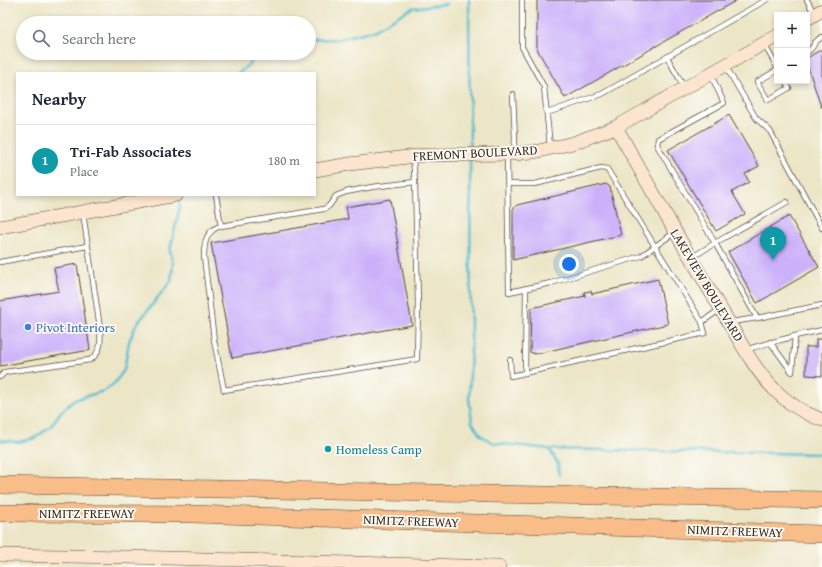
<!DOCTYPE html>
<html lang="en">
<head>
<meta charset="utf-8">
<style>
  body { margin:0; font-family:"Gentium Book Plus",serif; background:#f6f6f7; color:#1f2937 }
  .controls { position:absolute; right:12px; top:12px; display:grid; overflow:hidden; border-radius:0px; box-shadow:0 2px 6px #0003 }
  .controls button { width:36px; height:36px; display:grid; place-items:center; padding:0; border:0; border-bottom:1px solid #e0e1e3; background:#fff; color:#1f2937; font:20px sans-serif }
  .you { position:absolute; left:569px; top:264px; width:14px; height:14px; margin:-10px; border:3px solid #fff; border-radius:50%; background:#1a73e8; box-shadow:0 0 0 6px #1a73e833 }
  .badge { display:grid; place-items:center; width:26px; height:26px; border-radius:50%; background:#c8321e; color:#fff; font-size:13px; font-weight:700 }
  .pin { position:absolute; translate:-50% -33px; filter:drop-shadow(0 1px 2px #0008) }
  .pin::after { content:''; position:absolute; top:21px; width:14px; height:12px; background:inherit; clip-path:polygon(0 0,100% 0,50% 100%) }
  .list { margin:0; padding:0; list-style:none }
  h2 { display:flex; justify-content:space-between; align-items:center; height:52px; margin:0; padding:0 16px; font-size:17px }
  h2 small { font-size:13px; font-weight:400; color:#747a83 }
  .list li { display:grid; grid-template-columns:26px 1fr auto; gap:12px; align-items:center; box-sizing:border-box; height:72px; padding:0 16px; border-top:1px solid #e0e1e3 }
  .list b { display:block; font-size:15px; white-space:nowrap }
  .list p { margin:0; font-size:13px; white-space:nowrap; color:#747a83 }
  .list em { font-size:13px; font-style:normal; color:#747a83 }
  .icon { flex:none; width:22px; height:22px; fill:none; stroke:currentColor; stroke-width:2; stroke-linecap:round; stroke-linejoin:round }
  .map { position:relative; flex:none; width:822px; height:567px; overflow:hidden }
  .search { position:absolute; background:#fff; box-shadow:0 2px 6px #0003; left:16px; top:16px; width:300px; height:44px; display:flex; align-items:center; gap:10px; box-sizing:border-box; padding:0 14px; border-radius:22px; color:#747a83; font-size:15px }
  .panel { position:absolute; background:#fff; box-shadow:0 2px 6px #0003; left:16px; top:72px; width:300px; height:124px; border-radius:0px }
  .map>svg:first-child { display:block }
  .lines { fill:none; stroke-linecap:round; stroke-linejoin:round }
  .stream { stroke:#51bacf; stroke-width:2.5 }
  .building { fill:#cbb0fa }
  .lane-casing { stroke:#564637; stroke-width:6 }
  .secondary-casing { stroke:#564637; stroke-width:14 }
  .highway-casing { stroke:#564637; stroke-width:18 }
  .lane { stroke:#fff; stroke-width:4.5 }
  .secondary { stroke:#fce5cf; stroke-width:13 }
  .highway { stroke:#f8bd88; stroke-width:17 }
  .shop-dot { fill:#3f7fe0; stroke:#fdfcf7; stroke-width:1.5 }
  .culture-dot { fill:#0f9aa8; stroke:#fdfcf7; stroke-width:1.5 }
  .labels { text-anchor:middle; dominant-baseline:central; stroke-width:3.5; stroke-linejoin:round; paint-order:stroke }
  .street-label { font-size:13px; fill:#3b2a1e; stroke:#fdfcf7 }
  .shop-label { font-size:13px; fill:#366cbe; stroke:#fdfcf7; text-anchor:start }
  .culture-label { font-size:13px; fill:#0d838f; stroke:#fdfcf7; text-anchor:start }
</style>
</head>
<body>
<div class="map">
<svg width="822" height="567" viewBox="0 0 822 567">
  <rect width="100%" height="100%" fill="#fdfcf7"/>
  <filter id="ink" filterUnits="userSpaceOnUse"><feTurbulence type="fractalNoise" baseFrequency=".025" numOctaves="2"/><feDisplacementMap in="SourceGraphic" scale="8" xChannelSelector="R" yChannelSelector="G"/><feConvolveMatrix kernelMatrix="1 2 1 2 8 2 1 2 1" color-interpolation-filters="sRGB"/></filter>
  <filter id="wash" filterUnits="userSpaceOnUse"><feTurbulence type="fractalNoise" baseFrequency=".012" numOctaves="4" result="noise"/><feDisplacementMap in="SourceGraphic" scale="16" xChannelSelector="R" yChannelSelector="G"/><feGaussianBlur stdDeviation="0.9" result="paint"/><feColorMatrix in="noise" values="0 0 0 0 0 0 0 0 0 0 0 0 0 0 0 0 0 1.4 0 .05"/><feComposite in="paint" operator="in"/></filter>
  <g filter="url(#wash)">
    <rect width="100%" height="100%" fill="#ece6c7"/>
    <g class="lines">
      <g class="stream">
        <polyline points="469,0 470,151"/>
        <polyline points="309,40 339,39 374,30 412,8 446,4"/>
        <path d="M238,73C247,68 252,59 260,53"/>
        <polyline points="470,158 471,347 469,399 472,422 480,435 494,443 549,449 822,454"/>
        <polyline points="0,440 19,442 35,438 51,426 60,413 74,400 104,391 114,384 124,370 129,342 136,325 171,281 173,265 170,250 180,206 178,197"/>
        <polyline points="549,449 558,464 559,475"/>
      </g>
    </g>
    <g id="blocks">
      <g class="building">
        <polygon points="537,0 737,0 565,98 537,49"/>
        <polygon points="822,49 822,107 821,107 807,64 807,58"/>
        <polygon points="729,115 759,166 745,174 749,182 732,192 745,214 716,231 668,150"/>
        <polygon points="606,184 610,187 621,235 513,260 513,209 517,205"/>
        <polygon points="390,199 412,325 232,358 211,243 348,219 346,207"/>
        <polygon points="789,216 819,267 757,303 728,252"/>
        <polygon points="77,264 90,350 0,366 0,301 59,291 54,268"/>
        <polygon points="658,279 668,324 535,354 530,352 531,308 585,296 584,292 591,291 592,294"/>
        <polygon points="816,339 822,339 822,376 806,375 806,347 816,347"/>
      </g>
    </g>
  </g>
  <g filter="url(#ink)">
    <use href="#blocks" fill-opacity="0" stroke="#564637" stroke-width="1"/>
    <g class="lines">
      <g class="lane-casing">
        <g id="lane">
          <polyline points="522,0 522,47 544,87 550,146"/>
          <polyline points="807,0 814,13"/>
          <polyline points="764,44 777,67"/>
          <path d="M807,52C815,48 812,42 822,37"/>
          <polyline points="667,57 684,87"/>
          <polyline points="726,67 756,118 770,131 822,228"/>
          <polyline points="777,70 757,82 768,100 789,88 785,81"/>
          <polyline points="711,75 724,103 658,139 657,145 715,243 787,202"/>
          <polyline points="513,94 515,139 514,152"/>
          <polyline points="547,113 602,94 766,0"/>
          <polyline points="507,156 509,292 551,283 641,256 674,233"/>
          <polyline points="508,184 535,184 601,168 607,169 702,322 719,310"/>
          <polyline points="216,195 221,226 324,209 329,206 336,196 346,192 372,187 415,182 413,158"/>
          <path d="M221,226C206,230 204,243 204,257L214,340L224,390L417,359L418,303L415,182"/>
          <polyline points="691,258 715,243 757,318 822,305"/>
          <polyline points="0,262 87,246"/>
          <polyline points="732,322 757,318"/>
          <polyline points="795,336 822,330"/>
          <path d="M746,350C762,344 778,341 795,336L792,372L770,342"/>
          <polyline points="510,360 511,376 705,333 702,322"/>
          <polyline points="525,373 526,288"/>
          <path d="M0,377L5,372L90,360C102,352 101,341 100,328L83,213"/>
        </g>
      </g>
      <g class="secondary-casing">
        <g id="secondary">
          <polyline points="807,19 822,10"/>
          <path d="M616,127C651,189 686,252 724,314C739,339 753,368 774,389C787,403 804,413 822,420"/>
          <polyline points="315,170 350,164 424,155 514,154 539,151 573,143 616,127 777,36"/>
          <polyline points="0,227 176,195"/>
          <polyline points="0,555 127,557 499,567"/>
        </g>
      </g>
      <g class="highway-casing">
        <g id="highway">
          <polyline points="0,485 822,500"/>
          <polyline points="0,513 193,514 822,534"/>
        </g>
      </g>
      <use href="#lane" class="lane"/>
      <use href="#secondary" class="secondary"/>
      <use href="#highway" class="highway"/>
    </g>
  </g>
  <circle class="shop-dot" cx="28" cy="327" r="4"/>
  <circle class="culture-dot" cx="328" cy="449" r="4"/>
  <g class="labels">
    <g class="street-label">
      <text transform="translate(475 153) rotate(-3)">FREMONT BOULEVARD</text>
      <text transform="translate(707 285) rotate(59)">LAKEVIEW BOULEVARD</text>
      <text x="87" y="513">NIMITZ FREEWAY</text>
      <text transform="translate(411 521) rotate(2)">NIMITZ FREEWAY</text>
      <text transform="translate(735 531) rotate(2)">NIMITZ FREEWAY</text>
    </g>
    <g class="shop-label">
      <text x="36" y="327">Pivot Interiors</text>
    </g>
    <g class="culture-label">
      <text x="336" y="449">Homeless Camp</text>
    </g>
  </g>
</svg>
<div class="controls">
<button>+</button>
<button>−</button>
</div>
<div class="you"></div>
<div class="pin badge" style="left:773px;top:260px;background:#0f9aa8">1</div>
<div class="search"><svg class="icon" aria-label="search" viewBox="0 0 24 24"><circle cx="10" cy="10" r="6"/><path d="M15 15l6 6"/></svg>Search here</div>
<section class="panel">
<h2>Nearby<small></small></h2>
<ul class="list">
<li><span class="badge" style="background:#0f9aa8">1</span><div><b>Tri-Fab Associates</b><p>Place</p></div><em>180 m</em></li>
</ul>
</section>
</div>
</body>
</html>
